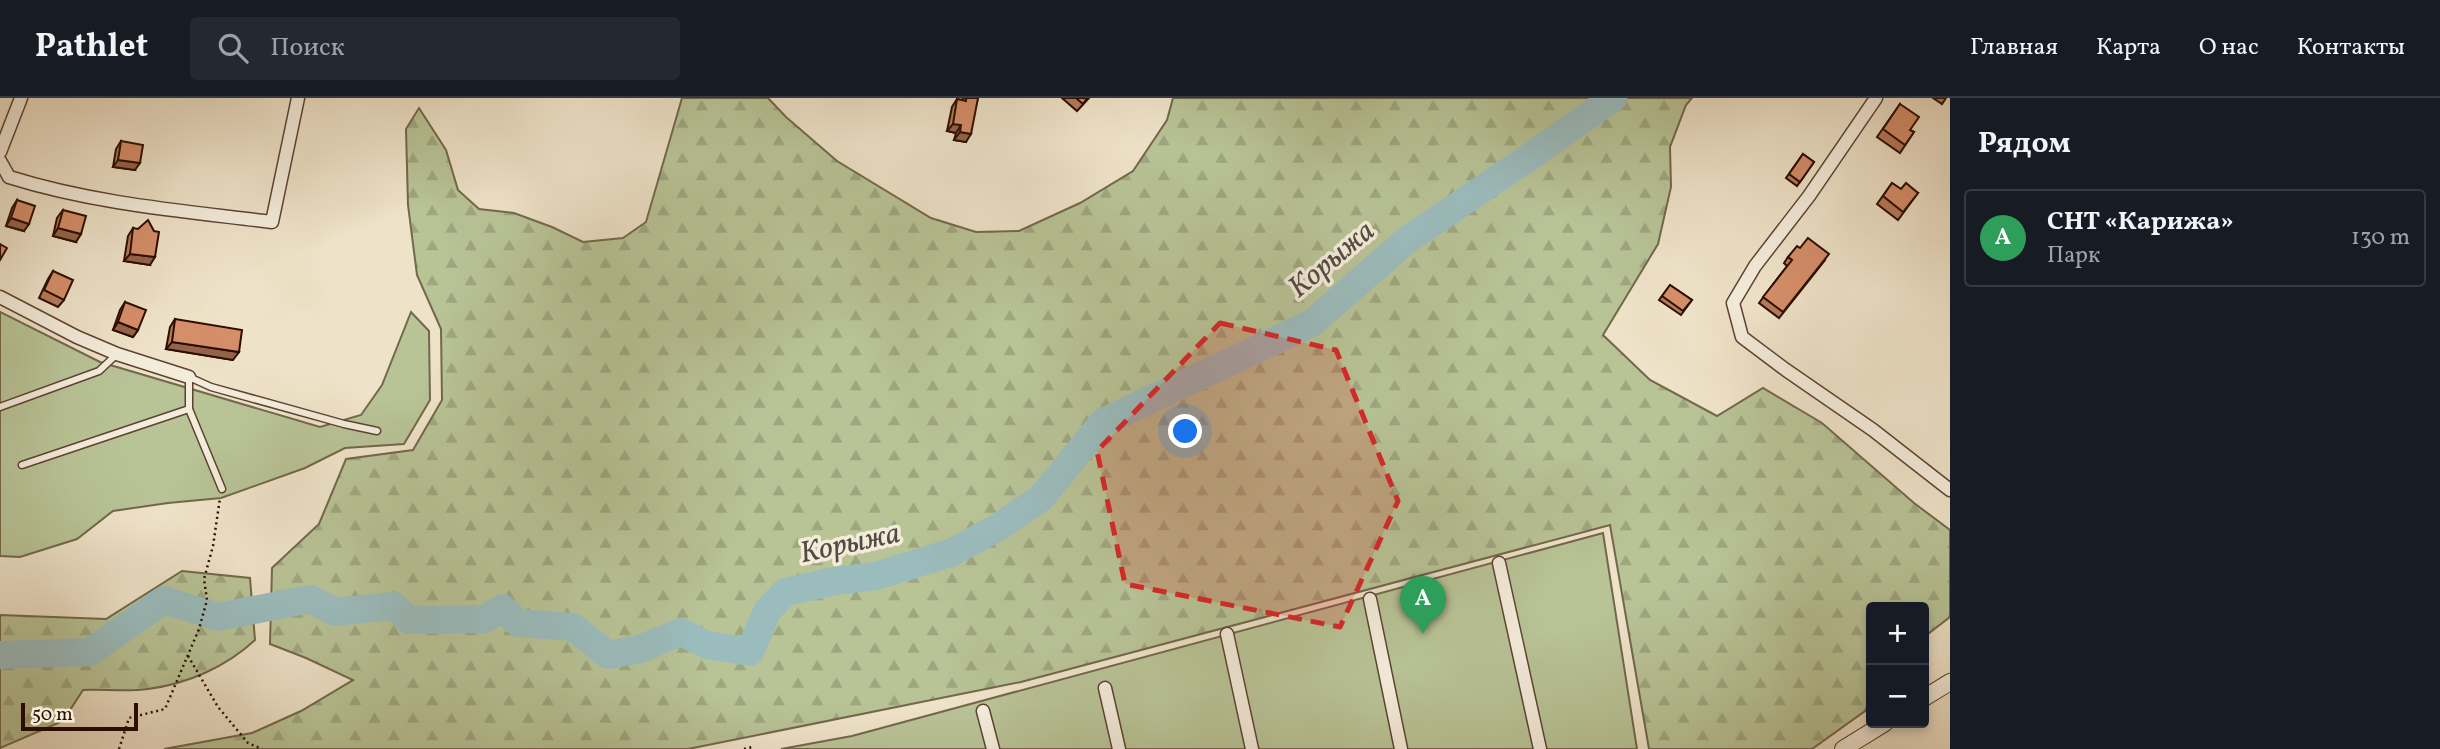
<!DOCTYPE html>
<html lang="ru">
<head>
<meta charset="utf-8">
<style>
  body { margin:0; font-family:Vollkorn,serif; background:#242831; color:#f1f3f6 }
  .controls { position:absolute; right:21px; bottom:21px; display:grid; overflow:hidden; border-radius:7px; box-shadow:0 4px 10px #0003 }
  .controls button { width:63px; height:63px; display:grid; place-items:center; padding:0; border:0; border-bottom:2px solid #363941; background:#171b24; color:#f1f3f6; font:35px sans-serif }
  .scale { position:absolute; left:21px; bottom:18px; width:117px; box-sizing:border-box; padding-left:7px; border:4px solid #2b0e00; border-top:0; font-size:19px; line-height:24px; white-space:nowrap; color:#2b0e00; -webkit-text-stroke:5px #f4ecdb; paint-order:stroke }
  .you { position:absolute; left:1186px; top:334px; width:24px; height:24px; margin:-18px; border:5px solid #fff; border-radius:50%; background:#1a73e8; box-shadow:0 0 0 10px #1a73e833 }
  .badge { display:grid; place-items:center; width:46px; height:46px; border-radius:50%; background:#c59692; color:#fff; font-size:23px; font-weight:700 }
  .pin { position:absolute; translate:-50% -58px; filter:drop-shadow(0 2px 4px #0008) }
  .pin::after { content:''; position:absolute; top:37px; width:24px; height:21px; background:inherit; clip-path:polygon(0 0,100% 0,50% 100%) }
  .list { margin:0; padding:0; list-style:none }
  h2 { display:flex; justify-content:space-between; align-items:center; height:91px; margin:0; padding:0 28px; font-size:30px }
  h2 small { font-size:23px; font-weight:400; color:#9ea1a6 }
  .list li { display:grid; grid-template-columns:46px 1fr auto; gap:21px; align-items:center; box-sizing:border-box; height:98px; margin:0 14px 14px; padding:0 14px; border:2px solid #363941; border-radius:7px }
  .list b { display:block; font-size:26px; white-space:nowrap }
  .list p { margin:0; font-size:23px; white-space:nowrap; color:#9ea1a6 }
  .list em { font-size:23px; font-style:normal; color:#9ea1a6 }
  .icon { flex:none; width:38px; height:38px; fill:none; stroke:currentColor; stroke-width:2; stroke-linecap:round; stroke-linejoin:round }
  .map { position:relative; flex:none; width:1950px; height:651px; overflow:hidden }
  header { display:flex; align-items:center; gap:42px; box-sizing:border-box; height:98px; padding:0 35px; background:#171b24; border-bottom:2px solid #363941 }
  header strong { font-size:33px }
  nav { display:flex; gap:38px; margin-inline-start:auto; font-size:24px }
  .search { width:490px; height:63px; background:#242831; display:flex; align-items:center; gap:18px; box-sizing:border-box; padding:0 24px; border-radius:7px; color:#9ea1a6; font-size:26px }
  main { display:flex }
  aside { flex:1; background:#171b24 }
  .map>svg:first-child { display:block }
  .forest { fill:url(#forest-firs); stroke:#72684b; stroke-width:2 }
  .garden { fill:#b8c396; stroke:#72684b; stroke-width:2 }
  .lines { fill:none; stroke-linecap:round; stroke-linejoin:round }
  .river { stroke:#9bbcbd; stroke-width:28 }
  .service-casing { stroke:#5c4332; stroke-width:9 }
  .minor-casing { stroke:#5c4332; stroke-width:15 }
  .tertiary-casing { stroke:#5c4332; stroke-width:18 }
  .path { stroke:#2b0e00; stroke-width:2.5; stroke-dasharray:2 3.5; stroke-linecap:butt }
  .service { stroke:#f4ecdb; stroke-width:6 }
  .minor { stroke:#f4ecdb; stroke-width:12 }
  .tertiary { stroke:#f4ecdb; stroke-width:16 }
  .wall { fill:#b77a5b; stroke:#2b0e00; stroke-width:2 }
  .shaded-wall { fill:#95634a; stroke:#2b0e00; stroke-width:2 }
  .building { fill:#d58e6a; stroke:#2b0e00; stroke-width:2 }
  .marked { fill:#d62828; fill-opacity:0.2; stroke:#d62828; stroke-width:5; stroke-dasharray:14 9; stroke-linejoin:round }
  .labels { text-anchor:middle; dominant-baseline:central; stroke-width:7; stroke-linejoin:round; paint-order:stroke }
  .water-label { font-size:30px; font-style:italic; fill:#524b42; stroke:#f4ecdb }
</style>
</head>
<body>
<header>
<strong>Pathlet</strong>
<div class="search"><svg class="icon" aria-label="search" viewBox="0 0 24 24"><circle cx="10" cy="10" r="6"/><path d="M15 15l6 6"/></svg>Поиск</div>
<nav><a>Главная</a><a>Карта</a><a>О нас</a><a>Контакты</a></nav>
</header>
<main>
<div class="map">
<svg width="1950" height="651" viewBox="0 0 1950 651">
  <defs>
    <pattern id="forest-firs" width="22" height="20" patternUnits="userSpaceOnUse" patternTransform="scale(1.75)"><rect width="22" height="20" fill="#b8c396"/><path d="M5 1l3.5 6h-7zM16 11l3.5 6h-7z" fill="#9ea680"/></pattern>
  </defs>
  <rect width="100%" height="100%" fill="#eee2c8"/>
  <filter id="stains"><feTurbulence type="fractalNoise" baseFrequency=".00286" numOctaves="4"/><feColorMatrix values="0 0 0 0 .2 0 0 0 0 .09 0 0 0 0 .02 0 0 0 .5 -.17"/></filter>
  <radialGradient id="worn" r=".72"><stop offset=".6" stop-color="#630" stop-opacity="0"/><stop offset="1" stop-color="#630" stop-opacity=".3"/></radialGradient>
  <g class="forest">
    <polygon points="682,0 768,0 786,19 837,63 931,120 976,134 1019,133 1080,105 1133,73 1167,22 1173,0 1692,0 1686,7 1670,49 1671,89 1658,146 1603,237 1650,282 1717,318 1763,290 1822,325 1914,405 1950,432 1950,519 1924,539 1924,509 1871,509 1871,601 1865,613 1812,651 1649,651 1610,427 1021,584 688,651 164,651 252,635 301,613 353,582 306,560 270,546 272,470 319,426 346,361 413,352 442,302 441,231 417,177 408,107 406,31 419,10 446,52 458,92 479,111 514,115 552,129 583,144 623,140 646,124"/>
    <path d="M182,473L250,480L255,542C226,569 187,586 148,591C127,594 104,591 83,592L63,623L0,650V517L106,521Z"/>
  </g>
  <g class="garden">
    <polygon points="0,214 100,264 320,329 361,317 382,287 411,214 429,233 430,302 404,346 345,350 305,370 221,400 168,405 113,413 77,441 20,459 0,458"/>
    <polygon points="1603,435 1637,651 781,651 852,638"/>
  </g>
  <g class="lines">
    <polyline class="river" points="0,557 90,554 164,502 218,519 310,501 335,514 394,508 409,522 485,521 502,510 518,525 573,529 608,557 640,551 681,534 707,547 750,554 767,513 785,494 835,483 876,478 951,455 1000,428 1041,400 1103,324 1312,225 1407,142 1531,58 1613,0"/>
    <g class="service-casing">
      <g id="service">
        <polyline points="0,309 99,273 116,257"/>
        <polyline points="189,311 222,391"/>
        <polyline points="22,367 189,311 189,279 211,289 344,326 377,333"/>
      </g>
    </g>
    <g class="minor-casing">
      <g id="minor">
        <polyline points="1876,0 1809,98 1755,168 1733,205 1742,239 1786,272 1873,332 1950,392"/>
        <polyline points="0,54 21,0"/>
        <path d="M0,63L9,79C95,106 184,113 272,124L298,0"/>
        <polyline points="0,199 77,239 117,256 189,279"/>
        <polyline points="1499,465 1540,651"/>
        <polyline points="1370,501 1401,651"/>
        <polyline points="1227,536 1252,651"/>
        <polyline points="1105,590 1119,651"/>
        <polyline points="983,613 993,651"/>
      </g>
    </g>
    <g class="tertiary-casing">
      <g id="tertiary">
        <polyline points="1924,600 1950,584"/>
        <polyline points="1843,651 1885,625"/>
      </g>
    </g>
    <g class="path">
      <polyline points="188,558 218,609 248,645 262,651"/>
      <polyline points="119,651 129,620 165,611 199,531 207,502 204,481 213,448 220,400"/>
      <polyline points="744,651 752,649 752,651"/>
    </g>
    <use href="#service" class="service"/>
    <use href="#minor" class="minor"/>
    <use href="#tertiary" class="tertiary"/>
  </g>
  <g class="wall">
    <polygon points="963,0 978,0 966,44 954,42 956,35 947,33 952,9 957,1 962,2"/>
    <polygon points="1062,0 1089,0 1077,13"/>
    <polygon points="1933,0 1946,0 1942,6"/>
    <polygon points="1900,6 1910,32 1914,34 1900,55 1877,39"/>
    <polygon points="121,43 135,72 113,69 116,51"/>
    <polygon points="1803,56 1814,64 1797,88 1786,80"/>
    <polygon points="1892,85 1901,91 1918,95 1898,122 1877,106"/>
    <polygon points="17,102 24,133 6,128 12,110"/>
    <polygon points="63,112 76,144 53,138 57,120"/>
    <polygon points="133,130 150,167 124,163 128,138"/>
    <polygon points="1800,150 1825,162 1779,220 1759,205 1787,168 1784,165 1788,159"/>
    <polygon points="53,173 64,202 58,209 39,200 48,181"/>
    <polygon points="1670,187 1692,202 1681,217 1659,202"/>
    <polygon points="125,204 138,232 133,239 113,232 120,212"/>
    <polygon points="175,221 233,262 166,251 170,229"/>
  </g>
  <g class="shaded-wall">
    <polygon points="953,26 961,27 956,35 947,33"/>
    <polygon points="960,34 971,36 966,44 954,42"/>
    <polygon points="118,62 140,65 135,72 113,69"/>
    <polygon points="11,120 29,126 24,133 6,128"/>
    <polygon points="58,130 81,136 76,144 53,138"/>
    <polygon points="130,156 155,159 150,167 124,163"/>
    <polygon points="118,224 138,232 133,239 113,232"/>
    <polygon points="172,244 239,254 233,262 166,251"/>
  </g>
  <g class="building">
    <polygon points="966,0 978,0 971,36 960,34 961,27 953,26 957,1 966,3"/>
    <polygon points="1076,0 1087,0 1083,6"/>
    <polygon points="1900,6 1919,19 1910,32 1914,34 1905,47 1883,31"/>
    <polygon points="121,43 143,47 140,65 118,62"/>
    <polygon points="1803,56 1814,64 1800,84 1789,76"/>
    <polygon points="1892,85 1901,91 1906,85 1918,95 1903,114 1883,98"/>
    <polygon points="17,102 35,108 29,126 11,120"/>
    <polygon points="63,112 86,118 81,136 58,130"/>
    <polygon points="148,122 154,133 159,134 155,159 130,156 133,130 138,131"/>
    <polygon points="1808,140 1829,156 1783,214 1763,199 1792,162 1788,159 1797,148 1800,150"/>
    <polygon points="0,146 7,150 0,162"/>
    <polygon points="53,173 73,182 64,202 44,192"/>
    <polygon points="1670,187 1692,202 1683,213 1662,198"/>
    <polygon points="125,204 146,212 138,232 118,224"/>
    <polygon points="175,221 242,232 239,254 172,244"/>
  </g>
  <path class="marked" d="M1220,225L1336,252L1398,403L1340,529L1125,486L1097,353Z"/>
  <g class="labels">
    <g class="water-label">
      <text transform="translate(1332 162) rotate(-40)">Корыжа</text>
      <text transform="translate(850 446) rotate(-12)">Корыжа</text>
    </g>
  </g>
  <rect width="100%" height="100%" filter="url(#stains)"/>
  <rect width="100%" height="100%" fill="url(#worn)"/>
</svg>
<div class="controls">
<button>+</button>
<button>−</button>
</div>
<div class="scale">50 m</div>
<div class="you"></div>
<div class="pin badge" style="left:1423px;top:536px;background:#2e9e5b">A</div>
</div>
<aside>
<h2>Рядом<small></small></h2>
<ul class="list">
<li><span class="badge" style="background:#2e9e5b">A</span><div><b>СНТ «Карижа»</b><p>Парк</p></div><em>130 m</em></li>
</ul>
</aside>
</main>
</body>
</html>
